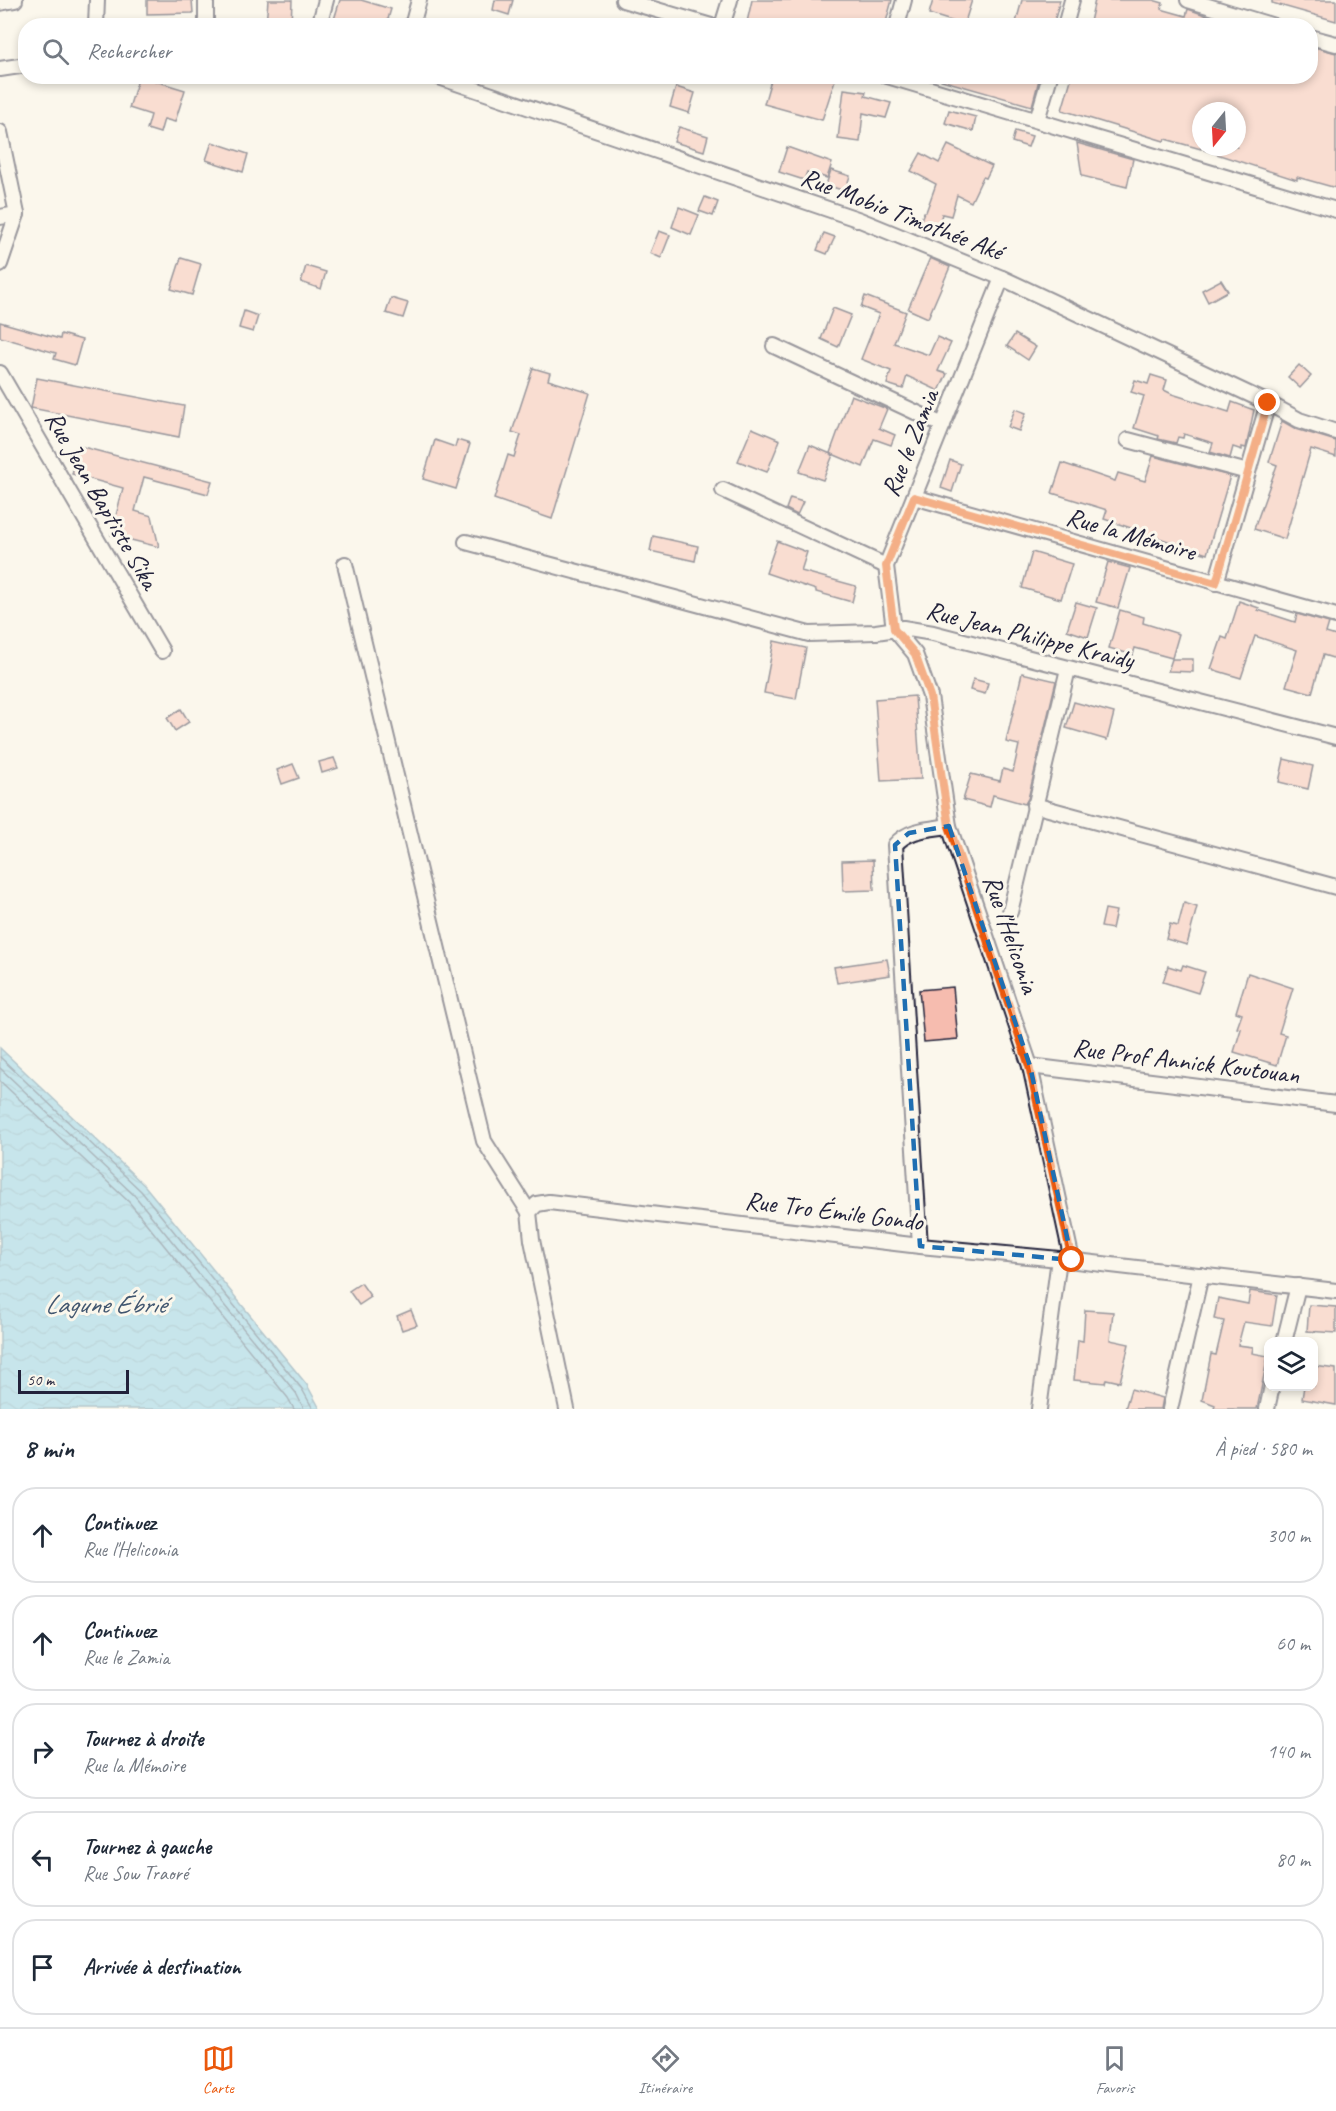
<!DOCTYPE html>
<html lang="fr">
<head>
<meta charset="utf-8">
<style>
  body { margin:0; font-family:Caveat,sans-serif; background:#f6f6f7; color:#1f2937 }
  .controls { position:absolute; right:18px; bottom:18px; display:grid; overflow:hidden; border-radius:12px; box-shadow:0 3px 9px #0003 }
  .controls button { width:54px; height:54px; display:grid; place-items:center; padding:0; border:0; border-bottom:2px solid #e0e1e3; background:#fff; color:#1f2937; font:30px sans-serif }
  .compass { position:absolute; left:1192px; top:102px; width:54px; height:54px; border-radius:50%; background:#fff; box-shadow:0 3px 9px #0003; rotate:198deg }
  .scale { position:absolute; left:18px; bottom:15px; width:111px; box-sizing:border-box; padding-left:6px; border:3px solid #22223b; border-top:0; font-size:16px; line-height:21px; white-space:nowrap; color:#22223b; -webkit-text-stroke:4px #fbf7ec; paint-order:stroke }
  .stop { position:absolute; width:18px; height:18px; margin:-14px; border:4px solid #ea580c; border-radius:50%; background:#fff }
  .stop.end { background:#ea580c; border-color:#fff; box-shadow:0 2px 6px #0008 }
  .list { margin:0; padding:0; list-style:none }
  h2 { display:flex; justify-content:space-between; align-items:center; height:78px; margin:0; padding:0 24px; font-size:26px }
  h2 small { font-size:20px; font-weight:400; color:#747a83 }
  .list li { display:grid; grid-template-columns:39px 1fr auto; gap:18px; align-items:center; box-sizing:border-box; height:96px; margin:0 12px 12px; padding:0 12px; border:2px solid #e0e1e3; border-radius:24px }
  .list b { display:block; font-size:22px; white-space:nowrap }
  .list p { margin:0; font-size:20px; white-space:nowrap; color:#747a83 }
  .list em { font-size:20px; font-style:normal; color:#747a83 }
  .icon { flex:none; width:33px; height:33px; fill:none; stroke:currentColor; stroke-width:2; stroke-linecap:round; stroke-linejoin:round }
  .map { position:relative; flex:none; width:1336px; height:1409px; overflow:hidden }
  .search { position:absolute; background:#fff; box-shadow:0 3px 9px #0003; left:18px; right:18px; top:18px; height:66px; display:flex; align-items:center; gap:15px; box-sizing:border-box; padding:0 21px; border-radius:24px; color:#747a83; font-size:22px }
  .sheet { height:618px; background:#fff }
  nav { display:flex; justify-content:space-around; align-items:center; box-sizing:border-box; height:84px; border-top:2px solid #e0e1e3; background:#fff; font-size:16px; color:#747a83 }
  nav a { display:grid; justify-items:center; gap:3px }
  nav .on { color:#ea580c }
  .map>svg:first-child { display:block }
  .water { fill:url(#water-waves); stroke:#5f8aa3; stroke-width:1.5 }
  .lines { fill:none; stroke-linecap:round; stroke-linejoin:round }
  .shore { stroke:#4b6781; stroke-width:1.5 }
  .building { fill:#f6bcaf; stroke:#22223b; stroke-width:1.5 }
  .street-casing { stroke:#22223b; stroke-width:18 }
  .street { stroke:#fbf7ec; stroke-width:14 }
  .route { stroke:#ea580c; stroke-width:8 }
  .marked { fill:none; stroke:#1f6fb2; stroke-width:4.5; stroke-dasharray:12 8; stroke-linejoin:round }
  .labels { text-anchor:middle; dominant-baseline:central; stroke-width:6; stroke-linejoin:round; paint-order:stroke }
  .street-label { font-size:26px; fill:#22223b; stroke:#fbf7ec }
  .water-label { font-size:27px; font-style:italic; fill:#41566f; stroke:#fbf7ec }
</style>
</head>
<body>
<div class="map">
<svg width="1336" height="1409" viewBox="0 0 1336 1409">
  <defs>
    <pattern id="water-waves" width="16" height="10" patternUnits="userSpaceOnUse" patternTransform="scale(1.5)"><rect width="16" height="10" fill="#88cfe9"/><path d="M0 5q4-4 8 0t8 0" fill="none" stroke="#75b1c9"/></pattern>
  </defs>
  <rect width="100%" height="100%" fill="#fbf7ec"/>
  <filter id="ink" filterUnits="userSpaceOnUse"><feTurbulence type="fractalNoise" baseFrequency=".0167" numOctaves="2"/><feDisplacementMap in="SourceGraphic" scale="12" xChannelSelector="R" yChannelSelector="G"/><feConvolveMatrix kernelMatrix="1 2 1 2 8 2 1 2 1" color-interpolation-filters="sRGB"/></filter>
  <g filter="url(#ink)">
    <polygon class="water" points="0,1048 145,1186 307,1385 320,1409 0,1409"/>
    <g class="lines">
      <g class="shore">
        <polyline points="0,1057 141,1191 302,1389 313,1409"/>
        <polyline points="0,1068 135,1196 296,1393 304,1409"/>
        <polyline points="0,1081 129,1202 288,1398 294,1409"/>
      </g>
    </g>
    <g class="building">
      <polygon points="147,0 192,0 193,13 147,14"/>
      <polygon points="268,0 292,0 291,26 266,25"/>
      <polygon points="340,0 361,0 391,9 386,26 358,26 346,22 345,26 332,26"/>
      <polygon points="495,0 513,0 509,15 493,10"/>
      <polygon points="752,0 892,0 885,26 760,26 747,22"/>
      <polygon points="933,0 972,0 964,25 929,14"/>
      <polygon points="1022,0 1060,0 1053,26 1015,26"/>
      <polygon points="1095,0 1153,0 1163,3 1161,9 1186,16 1188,9 1236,26 1089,26"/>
      <polygon points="1272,0 1336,0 1336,21 1272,3"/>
      <polygon points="1311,46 1336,53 1336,188 1297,177 1297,180 1204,150 1204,147 1237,147 1237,111 1201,111 1201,149 1165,139 1164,141 1062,110 1072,76 1311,76"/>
      <polygon points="139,76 185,90 175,122 164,119 160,133 147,129 151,115 129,108"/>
      <polygon points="772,76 823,76 835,80 822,120 764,104"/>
      <polygon points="941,76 1040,76 1032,106 941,80"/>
      <polygon points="676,87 695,93 689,113 670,107"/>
      <polygon points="844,89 866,92 865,96 891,103 886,118 863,113 860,142 838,139"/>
      <polygon points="949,110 976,117 973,131 945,123"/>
      <polygon points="679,127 708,136 704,151 674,142"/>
      <polygon points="1015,131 1032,136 1028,147 1012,142"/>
      <polygon points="212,142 248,154 243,172 206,160"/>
      <polygon points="1077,143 1133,159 1127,187 1082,176"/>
      <polygon points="948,145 992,166 986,178 983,177 971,202 957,195 951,216 942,214 938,228 920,222 924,212 926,212 936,184 911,171 921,153 939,163"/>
      <polygon points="787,147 832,163 827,178 807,172 804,180 779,172"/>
      <polygon points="831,170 850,176 845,191 826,185"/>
      <polygon points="705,197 718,202 713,216 699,211"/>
      <polygon points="679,207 699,215 691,235 672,227"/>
      <polygon points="659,231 670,235 661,258 650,253"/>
      <polygon points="824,233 835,237 827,254 817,250"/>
      <polygon points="181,258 201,264 192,295 171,289"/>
      <polygon points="930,258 950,267 928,318 908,309"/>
      <polygon points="306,266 326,272 321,289 301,282"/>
      <polygon points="1221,280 1228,291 1208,302 1202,290"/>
      <polygon points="865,296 906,312 894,343 929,355 937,337 951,343 938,371 947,374 939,391 907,376 903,389 887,384 891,371 861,359 879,314 861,307"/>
      <polygon points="391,298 408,303 403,318 386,313"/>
      <polygon points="833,308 851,315 838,347 821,339"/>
      <polygon points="244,311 258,316 253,332 239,328"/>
      <polygon points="0,322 60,339 61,334 82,340 75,365 54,359 56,353 0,337"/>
      <polygon points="1015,334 1036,347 1028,360 1007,346"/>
      <polygon points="1299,365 1311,376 1300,388 1288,377"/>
      <polygon points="533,368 550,373 548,380 590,393 552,519 494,499 508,455 514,457 521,435 512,432"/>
      <polygon points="1151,375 1167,380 1164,390 1172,394 1229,412 1232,402 1254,410 1246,448 1242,447 1242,450 1233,447 1230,458 1210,452 1213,443 1184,434 1183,438 1178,437 1176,443 1158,439 1159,436 1134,428 1144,396 1131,392 1135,380 1148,384"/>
      <polygon points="37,378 184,406 179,437 31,408"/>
      <polygon points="851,395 887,409 879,428 895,435 891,445 874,439 863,467 830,453"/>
      <polygon points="1015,409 1026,413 1019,431 1008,427"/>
      <polygon points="1282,421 1296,429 1336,441 1336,457 1311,449 1285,539 1254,529 1277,465 1269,462"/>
      <polygon points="752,428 780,440 767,472 738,461"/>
      <polygon points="435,440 455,447 457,440 470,444 456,489 423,479"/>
      <polygon points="810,445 833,455 823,480 799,472"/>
      <polygon points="79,446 212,481 208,494 144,477 135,511 152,516 159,547 111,535 123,488 72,474"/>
      <polygon points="1153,456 1230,476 1207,554 1153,536 1152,539 1130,532 1131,528 1104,519 1107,510 1052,493 1062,463 1115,481 1118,473 1145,481"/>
      <polygon points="950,460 961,464 952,492 941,488"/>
      <polygon points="790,498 803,502 797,515 786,509"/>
      <polygon points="653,536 698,546 695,561 650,551"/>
      <polygon points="777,541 807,552 801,571 856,586 852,602 816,592 816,590 766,573"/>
      <polygon points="1032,552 1072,564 1061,599 1022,588"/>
      <polygon points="1108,562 1130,568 1118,608 1096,602"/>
      <polygon points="1239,601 1259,608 1258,610 1295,622 1297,614 1329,623 1326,633 1336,636 1336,659 1323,655 1312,693 1286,686 1297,650 1255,636 1241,678 1211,669 1222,637 1227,639"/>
      <polygon points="1076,602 1097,608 1088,637 1067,630"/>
      <polygon points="1120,610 1144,617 1143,623 1179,634 1172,658 1135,648 1133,655 1109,648"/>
      <polygon points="774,641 806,648 796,699 764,693"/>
      <polygon points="1172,659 1193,659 1193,672 1168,671"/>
      <polygon points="1022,673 1056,681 1028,799 1025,804 993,795 990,807 963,800 971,774 1000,781 1003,769 1013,772 1019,745 1006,742"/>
      <polygon points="973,679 988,683 985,694 970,690"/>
      <polygon points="915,696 921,779 881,781 875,699"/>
      <polygon points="1074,702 1114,713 1107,740 1066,728"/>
      <polygon points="181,709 189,722 175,731 167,718"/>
      <polygon points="334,758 338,768 322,773 319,762"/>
      <polygon points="1284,759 1313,766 1308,789 1279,782"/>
      <polygon points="293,764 299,778 282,784 277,770"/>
      <polygon points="873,860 874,890 843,891 842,861"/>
      <polygon points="1184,903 1197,907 1187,945 1166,939 1170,924 1178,926"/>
      <polygon points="1105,909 1116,911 1112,929 1101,927"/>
      <polygon points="887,959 890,975 837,983 834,967"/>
      <polygon points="1183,965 1205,972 1198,993 1163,982 1168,966 1181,970"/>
      <polygon points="1248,973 1293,988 1279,1033 1286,1035 1277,1065 1234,1052 1241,1029 1237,1028 1242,1014 1236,1012"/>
      <polygon points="953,987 958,1039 924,1042 919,990"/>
      <polygon points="361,1283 371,1297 359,1305 349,1291"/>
      <polygon points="1250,1291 1277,1295 1272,1326 1244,1322 1238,1345 1253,1347 1252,1353 1268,1356 1257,1409 1214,1409 1215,1405 1202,1400 1211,1354 1216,1355 1224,1321 1214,1319 1218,1298 1248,1304"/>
      <polygon points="1309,1305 1336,1307 1336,1333 1307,1331"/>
      <polygon points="411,1310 417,1325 402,1330 397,1316"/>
      <polygon points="1085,1310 1113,1312 1110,1340 1129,1344 1120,1382 1106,1379 1105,1383 1074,1380 1078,1340 1083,1341"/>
      <polygon points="1314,1366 1336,1369 1336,1405 1302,1399 1304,1386 1314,1386"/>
      <polygon points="1131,1389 1163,1398 1161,1409 1125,1409"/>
    </g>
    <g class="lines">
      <g class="street-casing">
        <g id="street">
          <polyline points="206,0 206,26"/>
          <polyline points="623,0 711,26"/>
          <polyline points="1188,0 1274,26"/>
          <polyline points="0,3 15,0"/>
          <polyline points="96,26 97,0"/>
          <polyline points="319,26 326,0"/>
          <polyline points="412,26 419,0"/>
          <polyline points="722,26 730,0"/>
          <polyline points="897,26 904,0"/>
          <polyline points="1065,26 1072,0"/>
          <polyline points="1310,37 1336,44"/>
          <polyline points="0,69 26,65"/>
          <polyline points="436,76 860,220 1002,278 1268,403 1299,420 1336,432"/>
          <polyline points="887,76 1336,210"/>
          <polyline points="1037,120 1050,76"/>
          <polyline points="0,132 17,214 0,264"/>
          <polyline points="0,217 17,214"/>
          <polyline points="1002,278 886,566 894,629 915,654 930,696 949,826 1030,1066 1072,1260"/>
          <polyline points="774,346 943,425"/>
          <polyline points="0,373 162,651"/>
          <polyline points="1128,440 1248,472"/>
          <polyline points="723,490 886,566"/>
          <polyline points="914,497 1336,616"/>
          <polyline points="466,542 809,634 876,632 903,628 933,633 1336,737"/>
          <polyline points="345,564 484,1141 529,1212"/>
          <polyline points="1216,583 1268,403"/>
          <polyline points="1034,805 1336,887"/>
          <polyline points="1010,912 1068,669"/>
          <polyline points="1030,1066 1336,1104"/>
          <path d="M920,1246L895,845C908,829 930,829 949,826"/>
          <polyline points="1284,1342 1298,1286"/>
          <polyline points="567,1409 532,1240 529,1212 537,1204 549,1202 920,1246 1059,1259 1336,1291"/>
          <polyline points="1039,1409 1059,1259"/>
          <polyline points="1170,1409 1201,1275"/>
          <polyline points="1267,1409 1272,1386"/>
        </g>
      </g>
      <use href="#street" class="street"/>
    </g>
  </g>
  <g class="lines" filter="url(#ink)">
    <polyline class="route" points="1072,1260 1029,1066 949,826 930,696 915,654 894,629 886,566 914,497 1216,583 1268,403"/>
  </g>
  <path d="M0 0H1336V1409H0ZM949,826L1030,1066L1072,1260L920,1246L895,845L909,833Z" fill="#fbf7ec" fill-opacity=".55" fill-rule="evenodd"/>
  <path class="marked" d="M949,826L1030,1066L1072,1260L920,1246L895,845L909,833Z"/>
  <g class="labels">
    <g class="street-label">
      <text transform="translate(902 214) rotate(21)">Rue Mobio Timothée Aké</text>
      <text transform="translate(910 443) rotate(-68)">Rue le Zamia</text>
      <text transform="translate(102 500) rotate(60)">Rue Jean Baptiste Sika</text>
      <text transform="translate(1131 534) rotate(16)">Rue la Mémoire</text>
      <text transform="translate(1030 635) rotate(14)">Rue Jean Philippe Kraidy</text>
      <text transform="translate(1011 934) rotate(71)">Rue l'Heliconia</text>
      <text transform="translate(1186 1061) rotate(7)">Rue Prof Annick Koutouan</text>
      <text transform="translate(834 1211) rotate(7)">Rue Tro Émile Gondo</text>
    </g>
    <g class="water-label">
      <text x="105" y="1304">Lagune Ébrié</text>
    </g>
  </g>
</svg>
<div class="controls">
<button><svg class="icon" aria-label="layers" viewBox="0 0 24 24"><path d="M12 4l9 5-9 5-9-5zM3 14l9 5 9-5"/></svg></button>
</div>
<svg class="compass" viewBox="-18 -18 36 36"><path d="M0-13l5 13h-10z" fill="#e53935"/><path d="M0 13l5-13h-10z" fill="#747a83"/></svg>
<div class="scale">50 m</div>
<div class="stop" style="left:1072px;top:1260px"></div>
<div class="stop end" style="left:1268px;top:403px"></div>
<div class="search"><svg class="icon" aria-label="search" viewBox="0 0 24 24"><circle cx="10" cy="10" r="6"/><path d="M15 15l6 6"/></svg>Rechercher</div>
</div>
<section class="sheet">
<h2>8 min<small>À pied · 580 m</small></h2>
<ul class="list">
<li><svg class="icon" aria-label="ahead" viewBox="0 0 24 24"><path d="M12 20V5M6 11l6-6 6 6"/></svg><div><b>Continuez</b><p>Rue l'Heliconia</p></div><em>300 m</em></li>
<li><svg class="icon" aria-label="ahead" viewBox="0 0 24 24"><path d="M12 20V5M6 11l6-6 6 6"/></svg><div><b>Continuez</b><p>Rue le Zamia</p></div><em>60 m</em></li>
<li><svg class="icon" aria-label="right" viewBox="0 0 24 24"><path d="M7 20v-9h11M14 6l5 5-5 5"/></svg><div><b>Tournez à droite</b><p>Rue la Mémoire</p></div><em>140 m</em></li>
<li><svg class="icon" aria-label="left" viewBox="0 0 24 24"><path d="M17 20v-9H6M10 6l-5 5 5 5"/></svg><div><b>Tournez à gauche</b><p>Rue Sow Traoré</p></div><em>80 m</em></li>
<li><svg class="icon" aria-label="arrive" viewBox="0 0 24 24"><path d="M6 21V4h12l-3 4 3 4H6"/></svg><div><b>Arrivée à destination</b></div></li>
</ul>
</section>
<nav>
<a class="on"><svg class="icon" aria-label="map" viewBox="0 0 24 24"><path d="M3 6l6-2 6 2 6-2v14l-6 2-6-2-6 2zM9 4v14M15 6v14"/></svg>Carte</a>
<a><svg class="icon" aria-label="directions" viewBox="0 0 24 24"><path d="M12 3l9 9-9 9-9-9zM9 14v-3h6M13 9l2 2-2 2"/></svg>Itinéraire</a>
<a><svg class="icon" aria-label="saved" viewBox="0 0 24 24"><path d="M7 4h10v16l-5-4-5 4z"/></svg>Favoris</a>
</nav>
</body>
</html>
